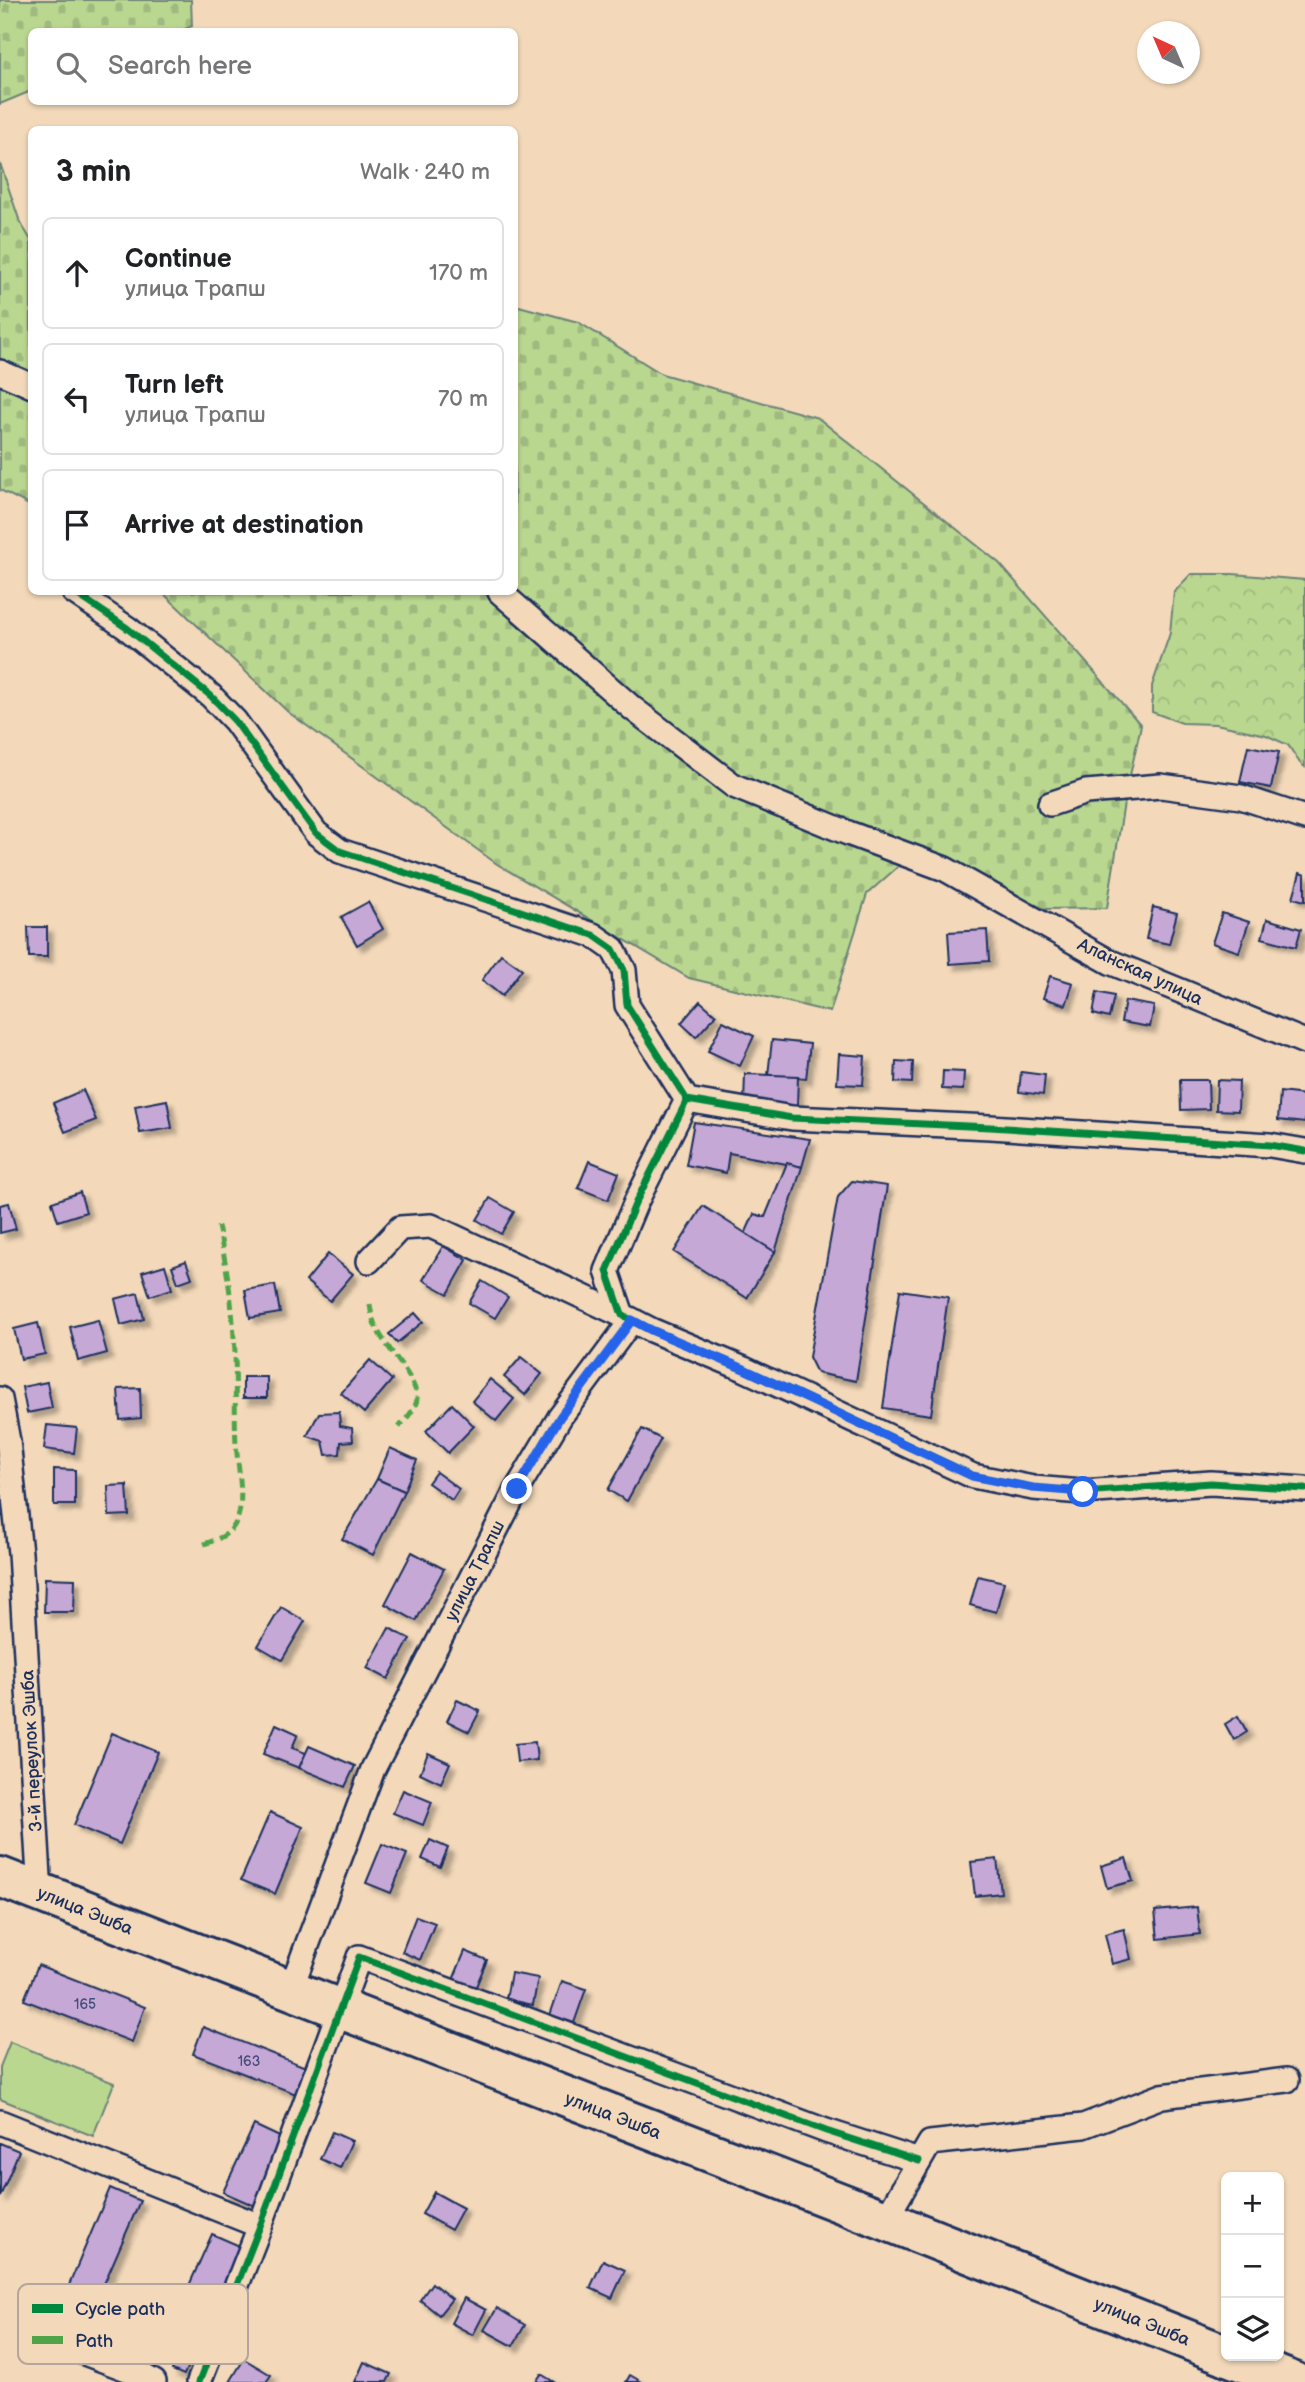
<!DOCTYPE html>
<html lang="en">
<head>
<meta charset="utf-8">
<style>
  body { margin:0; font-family:"Balsamiq Sans",sans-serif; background:#f2f2f2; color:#202124 }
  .controls { position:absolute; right:21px; bottom:21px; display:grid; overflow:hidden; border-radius:10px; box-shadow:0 2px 5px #0004 }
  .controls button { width:63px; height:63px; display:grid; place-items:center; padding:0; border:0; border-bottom:2px solid #e0e0e0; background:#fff; color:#202124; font:35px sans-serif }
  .compass { position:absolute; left:1137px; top:21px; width:63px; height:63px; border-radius:50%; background:#fff; box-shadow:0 2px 5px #0004; rotate:316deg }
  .stop { position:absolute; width:21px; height:21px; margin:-16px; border:5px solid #2563eb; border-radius:50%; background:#fff }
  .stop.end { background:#2563eb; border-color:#fff; box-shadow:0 2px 7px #0008 }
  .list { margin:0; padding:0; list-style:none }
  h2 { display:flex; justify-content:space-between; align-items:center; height:91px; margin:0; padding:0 28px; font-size:30px }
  h2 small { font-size:23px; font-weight:400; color:#757577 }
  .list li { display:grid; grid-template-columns:46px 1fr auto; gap:21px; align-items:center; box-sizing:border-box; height:112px; margin:0 14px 14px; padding:0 14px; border:2px solid #e0e0e0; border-radius:10px }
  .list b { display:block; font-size:26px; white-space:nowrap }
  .list p { margin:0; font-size:23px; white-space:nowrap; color:#757577 }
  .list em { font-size:23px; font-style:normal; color:#757577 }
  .icon { flex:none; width:38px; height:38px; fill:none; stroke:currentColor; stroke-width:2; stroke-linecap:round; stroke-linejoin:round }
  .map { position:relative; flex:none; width:1305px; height:2382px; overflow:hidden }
  .search { position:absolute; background:#fff; box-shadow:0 2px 5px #0004; left:28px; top:28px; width:490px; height:77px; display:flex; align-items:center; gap:18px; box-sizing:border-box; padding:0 24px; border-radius:10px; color:#757577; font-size:26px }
  .panel { position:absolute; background:#fff; box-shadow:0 2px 5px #0004; left:28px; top:126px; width:490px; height:469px; border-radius:10px }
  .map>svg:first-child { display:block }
  .forest { fill:url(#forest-crowns); stroke:#6a8377; stroke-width:2 }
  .cemetery { fill:url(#cemetery-stones); stroke:#6a8377; stroke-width:2 }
  .garden { fill:#bad790; stroke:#6a8377; stroke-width:2 }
  .building { fill:#c5a8d5; stroke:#1b2f5e; stroke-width:2; filter:url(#shadow) }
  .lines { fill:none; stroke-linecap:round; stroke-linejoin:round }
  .street-casing { stroke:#1b2f5e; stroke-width:28 }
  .highway-casing { stroke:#1b2f5e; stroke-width:44 }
  .street { stroke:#f3d9ba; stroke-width:23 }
  .highway { stroke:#f3d9ba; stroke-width:38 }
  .quiet { stroke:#4fa44a; stroke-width:5; stroke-dasharray:10 5; stroke-linecap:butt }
  .cycleway-casing { stroke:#f3d9ba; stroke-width:11 }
  .cycleway { stroke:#00873e; stroke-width:7 }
  .route { stroke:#2563eb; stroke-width:9 }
  .labels { text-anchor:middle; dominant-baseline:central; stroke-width:5; stroke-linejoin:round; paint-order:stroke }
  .number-label { font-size:14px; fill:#464d7c }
  .street-label { font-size:18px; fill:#1b2f5e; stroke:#f3d9ba }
  .key { fill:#f3d9ba; stroke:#b2a69e; stroke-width:2 }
  .key-label { font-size:19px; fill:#1b2f5e }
</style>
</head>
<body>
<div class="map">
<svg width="1305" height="2382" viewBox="0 0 1305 2382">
  <defs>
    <pattern id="forest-crowns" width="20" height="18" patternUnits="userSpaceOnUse" patternTransform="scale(1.75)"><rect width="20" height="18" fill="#bad790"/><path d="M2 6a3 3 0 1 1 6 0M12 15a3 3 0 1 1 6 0" fill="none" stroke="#9fb97f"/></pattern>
    <pattern id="cemetery-stones" width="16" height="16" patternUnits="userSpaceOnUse" patternTransform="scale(1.75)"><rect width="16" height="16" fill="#bad790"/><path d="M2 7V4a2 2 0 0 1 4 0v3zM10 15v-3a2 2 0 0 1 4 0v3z" fill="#9fb97f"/></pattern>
    <filter id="shadow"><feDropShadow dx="5.5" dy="5.5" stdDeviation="2" flood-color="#0004"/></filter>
  </defs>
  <rect width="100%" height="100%" fill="#f3d9ba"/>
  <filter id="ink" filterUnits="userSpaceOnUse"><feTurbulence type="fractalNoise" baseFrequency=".0143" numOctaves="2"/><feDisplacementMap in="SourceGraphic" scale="14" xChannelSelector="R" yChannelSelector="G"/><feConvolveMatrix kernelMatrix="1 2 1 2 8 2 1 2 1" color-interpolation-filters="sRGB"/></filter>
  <g filter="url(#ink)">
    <polygon class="forest" points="1191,574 1233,574 1305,580 1305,767 1300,763 1288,745 1266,735 1216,724 1182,723 1152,712 1152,686 1170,633 1174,592"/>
    <g class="cemetery">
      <polygon points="0,0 191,0 192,26 178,32 32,32 31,91 0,104"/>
      <polygon points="0,163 20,222 31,240 31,506 0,490"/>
      <polygon points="515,305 578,322 662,374 818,418 999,563 1141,725 1124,803 1107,908 1044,909 919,848 867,894 830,1012 689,978 497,864 288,712 162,592 514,592"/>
    </g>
    <polygon class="garden" points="10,2042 114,2083 93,2136 0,2099 0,2067"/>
    <g class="building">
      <polygon points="1248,746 1279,752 1271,788 1240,782"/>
      <polygon points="1300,873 1305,875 1305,901 1293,898"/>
      <polygon points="368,902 383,929 357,945 341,917"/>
      <polygon points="1153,907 1177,913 1169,944 1146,939"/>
      <polygon points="1222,913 1249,922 1239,952 1212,943"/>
      <polygon points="1267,919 1301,929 1296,947 1262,938"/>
      <polygon points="28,927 47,927 47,957 29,957"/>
      <polygon points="987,930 989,961 950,964 948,932"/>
      <polygon points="501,954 522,969 502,996 482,980"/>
      <polygon points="1050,976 1073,983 1066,1005 1043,998"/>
      <polygon points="1097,992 1114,996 1109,1018 1093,1014"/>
      <polygon points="700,1001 716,1015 696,1037 681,1023"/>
      <polygon points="1125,1001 1154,1006 1150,1027 1121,1022"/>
      <polygon points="723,1021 754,1036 740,1066 708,1051"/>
      <polygon points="772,1040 810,1044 806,1079 768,1075"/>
      <polygon points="839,1054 865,1056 863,1085 837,1084"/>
      <polygon points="896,1061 913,1062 912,1083 895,1082"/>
      <polygon points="943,1071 964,1072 963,1090 942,1089"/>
      <polygon points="1021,1072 1045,1075 1043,1095 1019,1092"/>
      <polygon points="745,1074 798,1076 797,1106 744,1104"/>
      <polygon points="1180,1080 1208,1080 1209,1109 1181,1110"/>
      <polygon points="1217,1080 1239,1081 1238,1111 1216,1110"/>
      <polygon points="83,1090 96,1120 65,1132 53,1103"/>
      <polygon points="1280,1092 1305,1095 1305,1123 1278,1120"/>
      <polygon points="167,1100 172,1128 140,1133 135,1106"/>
      <polygon points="694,1122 810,1139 802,1167 729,1153 726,1173 686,1165"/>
      <polygon points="589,1161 619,1173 608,1200 578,1188"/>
      <polygon points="787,1163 802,1167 775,1252 745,1234 754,1214 765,1217"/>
      <polygon points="852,1181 887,1186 856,1381 817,1373 809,1357 838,1197"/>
      <polygon points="80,1192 86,1212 58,1221 52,1202"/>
      <polygon points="490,1198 514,1212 501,1234 477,1220"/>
      <polygon points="9,1203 16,1229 0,1233 0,1205"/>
      <polygon points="703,1206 775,1252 747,1298 674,1252"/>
      <polygon points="443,1246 467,1260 448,1294 423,1280"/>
      <polygon points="328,1254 353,1274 330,1301 306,1281"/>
      <polygon points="186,1261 192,1278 178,1283 172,1266"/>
      <polygon points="165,1265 172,1289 150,1296 142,1272"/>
      <polygon points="482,1281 508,1297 495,1318 469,1303"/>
      <polygon points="275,1285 280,1313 250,1318 245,1290"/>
      <polygon points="900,1290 948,1297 931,1415 883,1408"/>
      <polygon points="138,1293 144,1319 121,1325 115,1299"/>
      <polygon points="415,1313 423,1322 397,1343 389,1334"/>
      <polygon points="98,1320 107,1353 78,1361 70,1327"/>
      <polygon points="38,1323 45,1354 21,1359 14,1329"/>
      <polygon points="521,1357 542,1374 525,1395 504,1377"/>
      <polygon points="370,1360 392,1380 364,1413 341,1393"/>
      <rect x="243" y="1377" width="24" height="21"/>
      <polygon points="490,1379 514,1399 496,1421 472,1401"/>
      <polygon points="47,1382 52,1408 27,1413 22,1387"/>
      <polygon points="140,1388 141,1418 120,1420 118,1389"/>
      <polygon points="452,1404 474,1426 448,1453 426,1431"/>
      <polygon points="339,1412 340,1426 352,1428 353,1441 341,1442 340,1454 326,1455 323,1441 307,1436 319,1413"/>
      <polygon points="47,1425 77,1428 74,1453 44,1449"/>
      <polygon points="642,1429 661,1439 627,1501 608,1490"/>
      <polygon points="390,1448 417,1460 404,1491 377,1479"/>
      <polygon points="54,1469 75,1470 75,1505 54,1505"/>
      <polygon points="436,1472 459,1489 452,1500 428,1483"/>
      <polygon points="3,1476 5,1516 0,1516 0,1477"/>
      <polygon points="377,1479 404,1491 373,1555 342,1539"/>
      <polygon points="127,1485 129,1515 109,1516 108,1486"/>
      <polygon points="412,1552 444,1569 416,1621 385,1604"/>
      <polygon points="978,1576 1004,1582 996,1612 970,1605"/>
      <polygon points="45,1578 75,1579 74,1612 44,1612"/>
      <polygon points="281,1607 305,1621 282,1660 258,1646"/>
      <polygon points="389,1628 410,1639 388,1679 367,1668"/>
      <polygon points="457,1700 480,1711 469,1732 447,1721"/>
      <polygon points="1238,1716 1247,1732 1234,1740 1225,1724"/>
      <polygon points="276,1724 298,1734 292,1748 306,1753 299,1768 263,1754"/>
      <polygon points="112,1733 158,1752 120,1844 74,1825"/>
      <polygon points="535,1742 537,1760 517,1762 515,1744"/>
      <polygon points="309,1746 355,1766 345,1787 299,1768"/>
      <polygon points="428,1753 450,1763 441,1783 420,1773"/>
      <polygon points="403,1790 432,1802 423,1825 393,1813"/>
      <polygon points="270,1812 303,1827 275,1894 241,1880"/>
      <polygon points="430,1840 448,1848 440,1867 422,1859"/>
      <polygon points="382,1844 407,1854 391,1893 366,1883"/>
      <polygon points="1126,1858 1133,1881 1107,1888 1101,1866"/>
      <polygon points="997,1859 1001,1893 975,1896 971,1862"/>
      <polygon points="1197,1907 1200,1934 1158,1939 1155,1911"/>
      <polygon points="416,1916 435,1923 420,1960 402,1952"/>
      <polygon points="1124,1929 1131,1959 1112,1964 1105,1934"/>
      <polygon points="465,1951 487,1960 475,1989 453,1980"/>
      <polygon points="38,1965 145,2007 132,2042 24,2000"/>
      <polygon points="511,1973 538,1978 533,2005 506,1999"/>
      <polygon points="562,1981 586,1989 574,2023 550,2015"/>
      <polygon points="203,2027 306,2067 296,2094 193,2054"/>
      <polygon points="254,2125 286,2140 255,2206 223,2192"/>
      <polygon points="332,2132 352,2141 340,2168 320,2159"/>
      <polygon points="0,2143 19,2151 0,2197"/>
      <polygon points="110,2188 140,2201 88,2321 59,2309"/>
      <polygon points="434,2192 463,2208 451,2230 422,2214"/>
      <polygon points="212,2234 242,2247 213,2313 183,2299"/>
      <polygon points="603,2260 625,2270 612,2298 590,2288"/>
      <polygon points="432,2283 452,2299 439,2315 420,2300"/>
      <polygon points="464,2298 486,2310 473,2335 451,2323"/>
      <polygon points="497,2308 525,2325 513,2346 484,2330"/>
      <polygon points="181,2349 193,2354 184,2375 172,2370"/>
      <polygon points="244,2359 271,2375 266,2382 230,2382"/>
      <polygon points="364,2362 391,2374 387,2382 355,2382"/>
      <polygon points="541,2374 554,2382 536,2382"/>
      <polygon points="630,2375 642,2382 626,2382"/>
    </g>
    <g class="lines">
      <g class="street-casing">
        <g id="street">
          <polyline points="0,372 32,386"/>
          <polyline points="74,592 127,628 211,696 235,721 316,833 340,851 593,935 613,949 624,970 627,1005 687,1100 792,1118 990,1127 1270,1145 1305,1151"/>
          <polyline points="500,592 632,708 734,786 848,833 945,869 1110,962 1305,1042"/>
          <polyline points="1050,804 1086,792 1161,786 1241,797 1305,818"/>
          <polyline points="687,1100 636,1202 607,1271 622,1315 651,1330 744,1369 973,1476 1033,1488 1082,1492 1211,1483 1305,1489"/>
          <polyline points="369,1261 400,1228 431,1226 622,1315"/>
          <polyline points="0,1399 8,1441 20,1553 40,1894"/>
          <polyline points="290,1991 373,1769 517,1489 560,1417 632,1320"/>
          <polyline points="0,2122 260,2226"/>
          <polyline points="885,2220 930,2143 1083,2126 1162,2096 1287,2080"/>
          <polyline points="32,2301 55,2333 71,2348 140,2374 154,2382"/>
          <polyline points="199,2382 260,2226 359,1957 826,2131 919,2161"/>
        </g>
      </g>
      <g class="highway-casing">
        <g id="highway">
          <polyline points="0,1877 885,2220 1226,2355"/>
          <polyline points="1228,2356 1294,2382"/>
        </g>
      </g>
      <use href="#street" class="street"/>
      <use href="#highway" class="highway"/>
      <g class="quiet">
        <path d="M370,1304C371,1313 373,1322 378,1331C386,1347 418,1381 417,1399C416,1409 405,1420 399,1427"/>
        <path d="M204,1544C218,1539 231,1535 237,1520C245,1500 238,1466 236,1445C234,1409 237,1373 234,1337C232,1299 226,1263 218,1226"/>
      </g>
      <g class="cycleway-casing">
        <g id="cycleway">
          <polyline points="74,592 127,628 211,696 235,721 316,833 340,851 593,935 613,949 624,970 627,1005 687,1100 792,1118 990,1127 1270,1145 1305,1151"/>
          <polyline points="687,1100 636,1202 607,1271 622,1315 651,1330 744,1369 973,1476 1033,1488 1082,1492 1211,1483 1305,1489"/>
          <polyline points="199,2382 260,2226 359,1957 826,2131 919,2161"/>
        </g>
      </g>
      <use href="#cycleway" class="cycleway"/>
    </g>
  </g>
  <g class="lines" filter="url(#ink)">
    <polyline class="route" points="517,1489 560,1417 632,1320 651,1330 744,1369 972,1476 1033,1488 1083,1492"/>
  </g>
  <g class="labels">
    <g class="number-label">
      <text x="85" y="2004">165</text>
      <text x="249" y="2061">163</text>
    </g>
    <g class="street-label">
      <text transform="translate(1140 972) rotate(25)">Аланская улица</text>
      <text transform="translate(475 1571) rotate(-63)">улица Трапш</text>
      <text transform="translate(32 1751) rotate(-93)">3-й переулок Эшба</text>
      <text transform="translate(85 1911) rotate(22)">улица Эшба</text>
      <text transform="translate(613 2116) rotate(21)">улица Эшба</text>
      <text transform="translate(1142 2322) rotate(22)">улица Эшба</text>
    </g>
  </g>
  <rect x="18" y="2284" width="230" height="80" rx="10" class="key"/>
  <rect x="32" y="2304" width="31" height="9" fill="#00873e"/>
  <rect x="32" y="2336" width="31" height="8" fill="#4fa44a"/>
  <g class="key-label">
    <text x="75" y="2315">Cycle path</text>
    <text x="75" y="2347">Path</text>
  </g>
</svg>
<div class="controls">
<button>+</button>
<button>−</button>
<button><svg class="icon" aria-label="layers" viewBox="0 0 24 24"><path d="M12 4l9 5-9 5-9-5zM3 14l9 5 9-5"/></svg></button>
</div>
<svg class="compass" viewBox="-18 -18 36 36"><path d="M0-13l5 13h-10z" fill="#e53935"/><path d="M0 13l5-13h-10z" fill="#757577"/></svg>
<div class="stop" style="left:1083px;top:1492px"></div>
<div class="stop end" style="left:517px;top:1489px"></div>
<div class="search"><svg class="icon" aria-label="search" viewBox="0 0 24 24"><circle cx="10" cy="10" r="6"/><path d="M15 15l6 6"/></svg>Search here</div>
<section class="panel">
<h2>3 min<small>Walk · 240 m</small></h2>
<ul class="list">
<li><svg class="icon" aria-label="ahead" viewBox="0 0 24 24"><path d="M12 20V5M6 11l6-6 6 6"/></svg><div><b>Continue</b><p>улица Трапш</p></div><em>170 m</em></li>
<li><svg class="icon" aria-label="left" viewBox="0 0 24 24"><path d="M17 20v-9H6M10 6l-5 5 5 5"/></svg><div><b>Turn left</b><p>улица Трапш</p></div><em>70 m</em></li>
<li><svg class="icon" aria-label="arrive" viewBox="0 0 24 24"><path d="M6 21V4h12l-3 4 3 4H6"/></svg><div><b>Arrive at destination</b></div></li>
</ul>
</section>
</div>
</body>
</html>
